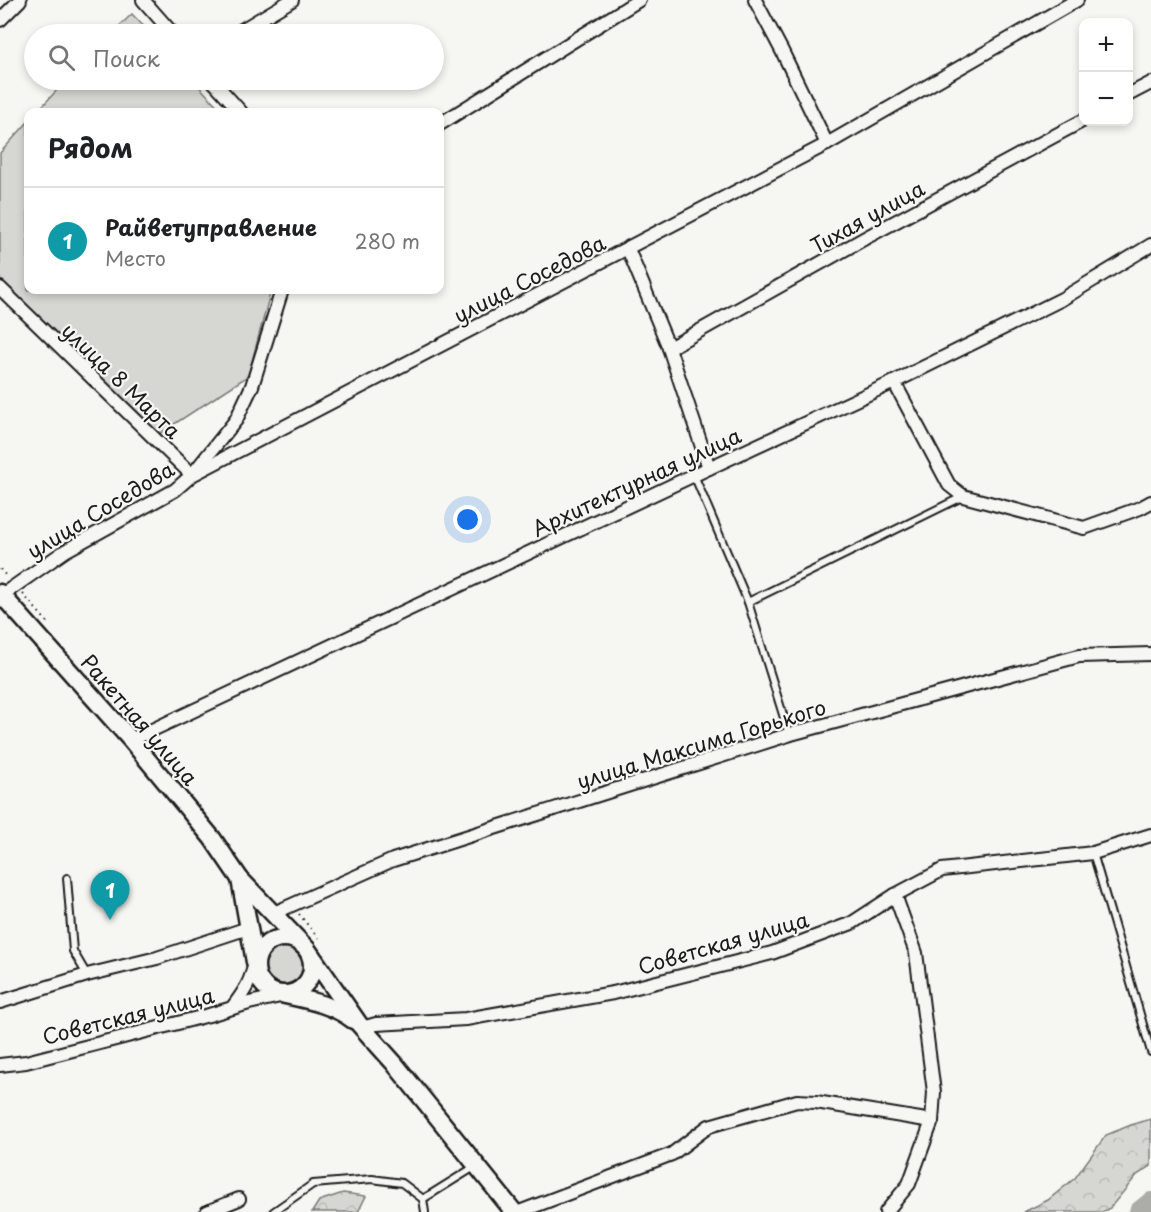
<!DOCTYPE html>
<html lang="ru">
<head>
<meta charset="utf-8">
<style>
  body { margin:0; font-family:"Playpen Sans",sans-serif; background:#f2f2f2; color:#202124 }
  .controls { position:absolute; right:18px; top:18px; display:grid; overflow:hidden; border-radius:12px; box-shadow:0 3px 9px #0003 }
  .controls button { width:54px; height:54px; display:grid; place-items:center; padding:0; border:0; border-bottom:2px solid #e0e0e0; background:#fff; color:#202124; font:30px sans-serif }
  .you { position:absolute; left:468px; top:520px; width:21px; height:21px; margin:-15px; border:4px solid #fff; border-radius:50%; background:#1a73e8; box-shadow:0 0 0 9px #1a73e833 }
  .badge { display:grid; place-items:center; width:39px; height:39px; border-radius:50%; background:#1c1c1c; color:#fff; font-size:20px; font-weight:700 }
  .pin { position:absolute; translate:-50% -50px; filter:drop-shadow(0 2px 3px #0008) }
  .pin::after { content:''; position:absolute; top:32px; width:21px; height:18px; background:inherit; clip-path:polygon(0 0,100% 0,50% 100%) }
  .list { margin:0; padding:0; list-style:none }
  h2 { display:flex; justify-content:space-between; align-items:center; height:78px; margin:0; padding:0 24px; font-size:26px }
  h2 small { font-size:20px; font-weight:400; color:#757577 }
  .list li { display:grid; grid-template-columns:39px 1fr auto; gap:18px; align-items:center; box-sizing:border-box; height:108px; padding:0 24px; border-top:2px solid #e0e0e0 }
  .list b { display:block; font-size:22px; white-space:nowrap }
  .list p { margin:0; font-size:20px; white-space:nowrap; color:#757577 }
  .list em { font-size:20px; font-style:normal; color:#757577 }
  .icon { flex:none; width:33px; height:33px; fill:none; stroke:currentColor; stroke-width:2; stroke-linecap:round; stroke-linejoin:round }
  .map { position:relative; flex:none; width:1151px; height:1212px; overflow:hidden }
  .search { position:absolute; background:#fff; box-shadow:0 3px 9px #0003; left:24px; top:24px; width:420px; height:66px; display:flex; align-items:center; gap:15px; box-sizing:border-box; padding:0 21px; border-radius:33px; color:#757577; font-size:22px }
  .panel { position:absolute; background:#fff; box-shadow:0 3px 9px #0003; left:24px; top:108px; width:420px; height:186px; border-radius:12px }
  .map>svg:first-child { display:block }
  .green { fill:#d6d6d2; stroke:#797977; stroke-width:1.5 }
  .forest { fill:url(#forest-crowns); stroke:#797977; stroke-width:1.5 }
  .lines { fill:none; stroke-linecap:round; stroke-linejoin:round }
  .river { stroke:#acaca9; stroke-width:22 }
  .lane-casing { stroke:#1c1c1c; stroke-width:10 }
  .street-casing { stroke:#1c1c1c; stroke-width:16 }
  .secondary-casing { stroke:#1c1c1c; stroke-width:21 }
  .path { stroke:#1c1c1c; stroke-width:2; stroke-dasharray:1.5 4.5; stroke-linecap:butt }
  .lane { stroke:#f6f6f2; stroke-width:6 }
  .street { stroke:#f6f6f2; stroke-width:12 }
  .secondary { stroke:#f6f6f2; stroke-width:16 }
  .labels { text-anchor:middle; dominant-baseline:central; stroke-width:4.5; stroke-linejoin:round; paint-order:stroke }
  .street-label { font-size:21px; fill:#1c1c1c; stroke:#f6f6f2 }
</style>
</head>
<body>
<div class="map">
<svg width="1151" height="1212" viewBox="0 0 1151 1212">
  <defs>
    <pattern id="forest-crowns" width="20" height="18" patternUnits="userSpaceOnUse" patternTransform="scale(1.5)"><rect width="20" height="18" fill="#d6d6d2"/><path d="M2 6a3 3 0 1 1 6 0M12 15a3 3 0 1 1 6 0" fill="none" stroke="#b7b7b4"/></pattern>
  </defs>
  <rect width="100%" height="100%" fill="#f6f6f2"/>
  <filter id="ink" filterUnits="userSpaceOnUse"><feTurbulence type="fractalNoise" baseFrequency=".0167" numOctaves="2"/><feDisplacementMap in="SourceGraphic" scale="12" xChannelSelector="R" yChannelSelector="G"/><feConvolveMatrix kernelMatrix="1 2 1 2 8 2 1 2 1" color-interpolation-filters="sRGB"/></filter>
  <g filter="url(#ink)">
    <g class="green">
      <polygon points="132,14 151,34 111,34"/>
      <polygon points="66,80 193,80 223,112 37,112"/>
      <polygon points="28,122 28,290 271,290 248,376 159,434 127,402 116,400 0,281 0,153"/>
      <circle cx="285" cy="965" r="22"/>
    </g>
    <g class="forest">
      <polygon points="1151,1119 1151,1166 1137,1175 1110,1208 1102,1212 1024,1212 1048,1200 1075,1178 1106,1135 1131,1125"/>
      <polygon points="343,1193 366,1196 358,1212 312,1212 319,1201"/>
    </g>
    <g class="lines">
      <polyline class="river" points="1140,1212 1151,1203"/>
      <g class="lane-casing">
        <g id="lane">
          <polyline points="694,475 748,602 789,734"/>
          <polyline points="748,602 962,497"/>
          <polyline points="1093,853 1151,1052"/>
          <polyline points="67,878 73,951 87,975"/>
          <polyline points="423,1199 476,1166"/>
          <polyline points="273,1212 313,1184 372,1179 402,1183 423,1199 425,1212"/>
        </g>
      </g>
      <g class="street-casing">
        <g id="street">
          <polyline points="143,0 173,34"/>
          <polyline points="755,0 782,51 827,144"/>
          <polyline points="0,20 20,0"/>
          <polyline points="235,34 292,0"/>
          <polyline points="212,80 241,112"/>
          <polyline points="1128,95 1151,83"/>
          <polyline points="440,124 639,0"/>
          <polyline points="628,249 669,348 709,468"/>
          <polyline points="0,288 192,475 236,420 252,386 282,290"/>
          <polyline points="669,348 867,237 1084,120"/>
          <polyline points="894,382 949,485 963,496 1084,528 1140,508 1151,502"/>
          <polyline points="2,595 65,551 175,490 192,475 827,144 1077,0"/>
          <polyline points="131,740 709,468 894,382 1062,299 1151,245"/>
          <polyline points="274,913 393,860 791,734 1079,656 1151,654"/>
          <polyline points="0,1002 87,975 157,958 248,928"/>
          <path d="M232,1008C244,992 251,982 255,962"/>
          <polyline points="362,1028 376,1024 466,1019 613,993 772,953 852,923 895,895 942,870 1093,853 1151,835"/>
          <polyline points="0,1065 26,1062 209,1015 249,1003 285,995"/>
          <polyline points="207,1212 239,1199"/>
          <polyline points="519,1212 672,1154 709,1126 797,1101 816,1102 932,1121"/>
          <polyline points="886,1212 909,1184 932,1121 934,1092 916,953 895,895"/>
        </g>
      </g>
      <g class="secondary-casing">
        <g id="secondary">
          <polyline points="0,593 131,740 212,838 240,879 307,949 359,1024 394,1063 514,1212"/>
          <polyline points="240,879 255,962"/>
          <circle cx="284" cy="966" r="28"/>
          <path d="M285,995C308,1000 334,1005 353,1020"/>
        </g>
      </g>
      <g class="path">
        <polyline points="0,569 7,577"/>
        <polyline points="23,594 49,624"/>
        <polyline points="299,914 318,938"/>
      </g>
      <use href="#lane" class="lane"/>
      <use href="#street" class="street"/>
      <use href="#secondary" class="secondary"/>
    </g>
  </g>
  <g class="labels">
    <g class="street-label">
      <text transform="translate(867 216) rotate(-29)">Тихая улица</text>
      <text transform="translate(529 278) rotate(-27)">улица Соседова</text>
      <text transform="translate(122 380) rotate(44)">улица 8 Марта</text>
      <text transform="translate(636 481) rotate(-25)">Архитектурная улица</text>
      <text transform="translate(100 509) rotate(-31)">улица Соседова</text>
      <text transform="translate(140 719) rotate(49)">Ракетная улица</text>
      <text transform="translate(701 743) rotate(-17)">улица Максима Горького</text>
      <text transform="translate(723 942) rotate(-16)">Советская улица</text>
      <text transform="translate(128 1015) rotate(-14)">Советская улица</text>
    </g>
  </g>
</svg>
<div class="controls">
<button>+</button>
<button>−</button>
</div>
<div class="you"></div>
<div class="pin badge" style="left:110px;top:920px;background:#0f9aa8">1</div>
<div class="search"><svg class="icon" aria-label="search" viewBox="0 0 24 24"><circle cx="10" cy="10" r="6"/><path d="M15 15l6 6"/></svg>Поиск</div>
<section class="panel">
<h2>Рядом<small></small></h2>
<ul class="list">
<li><span class="badge" style="background:#0f9aa8">1</span><div><b>Райветуправление</b><p>Место</p></div><em>280 m</em></li>
</ul>
</section>
</div>
</body>
</html>
